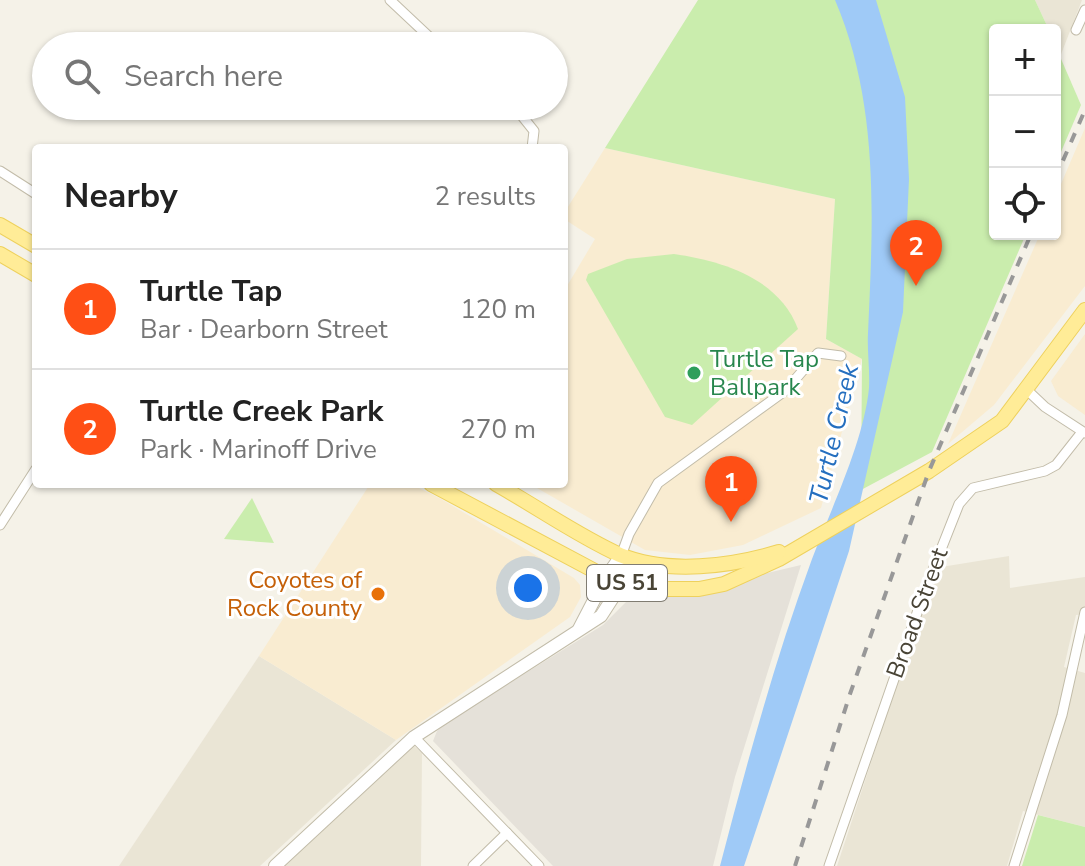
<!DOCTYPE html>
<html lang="en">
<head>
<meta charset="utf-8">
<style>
  body { margin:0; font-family:"Nunito Sans",sans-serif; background:#f6f6f6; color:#222 }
  .controls { position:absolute; right:24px; top:24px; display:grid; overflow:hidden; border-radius:8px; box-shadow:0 2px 6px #0004 }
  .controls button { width:72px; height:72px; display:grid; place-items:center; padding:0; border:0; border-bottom:2px solid #e0e0e0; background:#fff; color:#222; font:40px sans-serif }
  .you { position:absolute; left:528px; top:588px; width:28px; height:28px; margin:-20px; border:6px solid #fff; border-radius:50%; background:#1a73e8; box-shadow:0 0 0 12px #1a73e833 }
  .badge { display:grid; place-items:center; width:52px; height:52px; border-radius:50%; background:#ff4f15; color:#fff; font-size:26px; font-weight:700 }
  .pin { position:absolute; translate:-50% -66px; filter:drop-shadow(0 2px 4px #0008) }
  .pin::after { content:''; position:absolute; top:42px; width:28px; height:24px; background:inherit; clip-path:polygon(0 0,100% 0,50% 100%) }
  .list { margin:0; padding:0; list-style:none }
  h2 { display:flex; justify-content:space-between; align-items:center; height:104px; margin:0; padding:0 32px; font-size:34px }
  h2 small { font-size:26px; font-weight:400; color:#767676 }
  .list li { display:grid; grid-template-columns:52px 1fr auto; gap:24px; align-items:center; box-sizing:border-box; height:120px; padding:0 32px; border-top:2px solid #e0e0e0 }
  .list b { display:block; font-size:30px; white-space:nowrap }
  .list p { margin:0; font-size:26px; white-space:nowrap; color:#767676 }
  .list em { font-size:26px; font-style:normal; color:#767676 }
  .icon { flex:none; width:44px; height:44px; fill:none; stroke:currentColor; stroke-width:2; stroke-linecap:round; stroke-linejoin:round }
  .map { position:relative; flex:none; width:1085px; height:866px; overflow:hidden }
  .search { position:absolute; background:#fff; box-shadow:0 2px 6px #0004; left:32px; top:32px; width:536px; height:88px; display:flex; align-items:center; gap:20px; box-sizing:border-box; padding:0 28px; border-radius:44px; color:#767676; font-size:30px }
  .panel { position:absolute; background:#fff; box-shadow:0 2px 6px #0004; left:32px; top:144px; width:536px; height:344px; border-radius:8px }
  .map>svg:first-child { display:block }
  .residential { fill:#eae5d5 }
  .commercial { fill:#f9ecd1 }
  .industrial { fill:#e5e1d9 }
  .green { fill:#caedad }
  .water { fill:#9fcaf7 }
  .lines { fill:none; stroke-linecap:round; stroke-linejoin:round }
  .minor-casing { stroke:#c2bca9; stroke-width:11 }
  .tertiary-casing { stroke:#c2bca9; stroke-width:14 }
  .primary-casing { stroke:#eed15d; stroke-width:16 }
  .minor { stroke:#fff; stroke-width:9 }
  .tertiary { stroke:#fff; stroke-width:12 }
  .primary { stroke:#ffec97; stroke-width:14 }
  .rail { stroke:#989898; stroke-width:4; stroke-dasharray:10 10; stroke-linecap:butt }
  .leisure-dot { fill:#2e9e5b; stroke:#fff; stroke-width:3 }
  .food-dot { fill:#e8710a; stroke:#fff; stroke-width:3 }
  .labels { text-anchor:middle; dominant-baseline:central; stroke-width:6; stroke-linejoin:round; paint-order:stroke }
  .shield { fill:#fff; stroke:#807c72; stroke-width:2 }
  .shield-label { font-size:22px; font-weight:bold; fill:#494436 }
  .leisure-label { font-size:24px; fill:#27864d; stroke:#fff; text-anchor:start }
  .food-label { font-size:24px; fill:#c56008; stroke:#fff; text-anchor:end }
  .street-label { font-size:24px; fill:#494436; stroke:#fff }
  .water-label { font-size:26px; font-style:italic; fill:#256fbf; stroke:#fff }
</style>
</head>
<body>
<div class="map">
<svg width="1085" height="866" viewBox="0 0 1085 866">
  <rect width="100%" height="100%" fill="#f5f2e8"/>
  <g class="residential">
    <polygon points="1035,0 1082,0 1060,57 1055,45 1055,30 1049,30"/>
    <polygon points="1009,556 1010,588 1085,577 1085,614 1076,615 1064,667 1085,673 1085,827 1023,811 1007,866 837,866 935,568"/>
    <polygon points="259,656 396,740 260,866 119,866"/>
    <polygon points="414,746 422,753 421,866 282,866"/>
  </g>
  <g class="commercial">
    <polygon points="1085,128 1085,286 994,405 948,444 1040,234 1055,234 1055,198"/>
    <polygon points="605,148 835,199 826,339 862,359 821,508 743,545 690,555 645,550 530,484 564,484 564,291 595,239 564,219 564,213"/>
    <polygon points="1085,334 1085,415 1058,396 1051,381"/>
    <polygon points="370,484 411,484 441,499 574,578 580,585 581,597 570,617 396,740 259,656"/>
  </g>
  <polygon class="industrial" points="801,565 735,777 713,866 553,866 433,741 437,731 447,722 603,625 633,595 682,593"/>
  <g class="green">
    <polygon points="698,0 1035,0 1049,30 995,30 995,234 1026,234 932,452 861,490 862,359 826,339 835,199 605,148"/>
    <polygon points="1055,45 1081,105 1055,166"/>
    <path d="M674,254C722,261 779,278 798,329L692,425L665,417L586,280L588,274L627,259Z"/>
    <polygon points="252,498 274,543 224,539"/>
    <polygon points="1038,815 1085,827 1085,866 1022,866"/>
  </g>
  <path class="water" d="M835,0H876L905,97L909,179L903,312L849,551L744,866H720C747,763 775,659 812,559C831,509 864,441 869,388C870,370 867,351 868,333C873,222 880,105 835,0Z"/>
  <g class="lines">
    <g class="minor-casing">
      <g id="minor">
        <polyline points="390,0 439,46"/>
        <polyline points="1076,30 1085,10"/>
        <polyline points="514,106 534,131 532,148"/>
        <polyline points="0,171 36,194"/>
        <polyline points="1027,390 1045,407 1085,433"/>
        <polyline points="0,525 36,469"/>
        <polyline points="621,556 629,534 658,483 786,390 818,353 841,356"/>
        <polyline points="414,737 539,866"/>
        <polyline points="473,866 507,833"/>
        <polyline points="829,866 925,590 959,504 973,488 1045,471 1056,465 1082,432"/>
        <polyline points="1014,866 1062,715 1085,612"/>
      </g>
    </g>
    <g class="tertiary-casing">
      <g id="tertiary">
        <polyline points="579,629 606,577 621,556"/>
        <polyline points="275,866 414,737 601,616 623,582 621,556"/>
      </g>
    </g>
    <g class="primary-casing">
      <g id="primary">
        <polyline points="0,225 36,246"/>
        <polyline points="0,254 36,275"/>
        <polyline points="431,484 606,577 652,589 699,589 724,584 779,559 929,471 1002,421 1085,310"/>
        <path d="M496,484C537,507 578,536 620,555C668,575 732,566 779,552"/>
      </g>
    </g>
    <use href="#minor" class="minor"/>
    <use href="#tertiary" class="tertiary"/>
    <use href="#primary" class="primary"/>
    <g class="rail">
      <polyline points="1055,179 1085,110"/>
      <polyline points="795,866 850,694 929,471 1031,234"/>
    </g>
  </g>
  <circle class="leisure-dot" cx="694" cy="373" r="8"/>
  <circle class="food-dot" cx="378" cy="594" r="8"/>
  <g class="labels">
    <rect class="shield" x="587" y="565" width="80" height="36" rx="6"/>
    <g class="shield-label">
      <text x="627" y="583">US 51</text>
    </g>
    <g class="leisure-label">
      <text x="710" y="359">Turtle Tap<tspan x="710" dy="28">Ballpark</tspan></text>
    </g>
    <g class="food-label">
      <text x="362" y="580">Coyotes of<tspan x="362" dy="28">Rock County</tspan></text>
    </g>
    <g class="street-label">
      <text transform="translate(917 613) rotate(-70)">Broad Street</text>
    </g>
    <g class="water-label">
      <text transform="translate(834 434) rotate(-77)">Turtle Creek</text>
    </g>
  </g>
</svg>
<div class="controls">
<button>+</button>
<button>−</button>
<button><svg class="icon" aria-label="locate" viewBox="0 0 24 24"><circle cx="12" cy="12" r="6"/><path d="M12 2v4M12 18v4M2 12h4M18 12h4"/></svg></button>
</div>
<div class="you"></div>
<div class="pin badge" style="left:731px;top:522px">1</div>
<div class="pin badge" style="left:916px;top:286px">2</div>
<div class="search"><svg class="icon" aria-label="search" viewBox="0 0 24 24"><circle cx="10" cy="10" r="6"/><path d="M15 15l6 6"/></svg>Search here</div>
<section class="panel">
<h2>Nearby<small>2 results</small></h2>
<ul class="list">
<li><span class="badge">1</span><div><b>Turtle Tap</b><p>Bar · Dearborn Street</p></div><em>120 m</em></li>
<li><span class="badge">2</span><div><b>Turtle Creek Park</b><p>Park · Marinoff Drive</p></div><em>270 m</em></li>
</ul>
</section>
</div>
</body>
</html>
